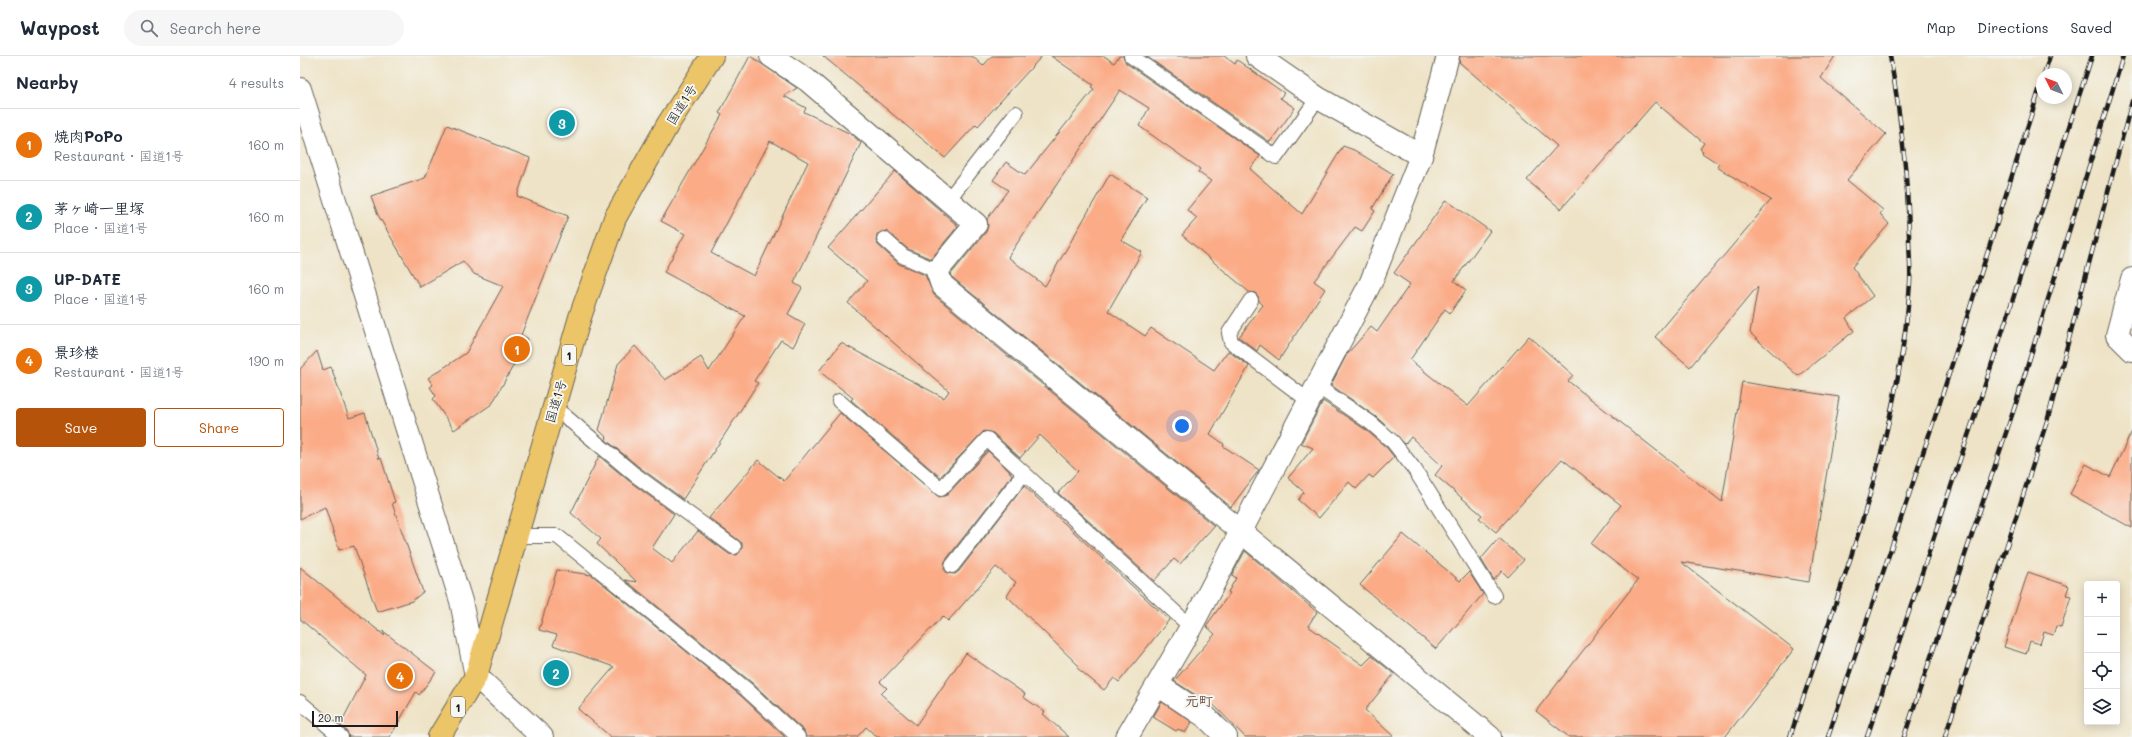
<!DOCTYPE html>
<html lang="en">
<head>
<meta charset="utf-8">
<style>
  body { margin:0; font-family:Mali,"Klee One",sans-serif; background:#f6f6f7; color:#1f2937 }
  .controls { position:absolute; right:12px; bottom:12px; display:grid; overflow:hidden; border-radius:4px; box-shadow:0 2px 10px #0003 }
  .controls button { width:36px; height:36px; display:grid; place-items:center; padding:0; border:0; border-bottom:1px solid #e0e1e3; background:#fff; color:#1f2937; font:20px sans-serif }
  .compass { position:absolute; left:1736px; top:12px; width:36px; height:36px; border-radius:50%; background:#fff; box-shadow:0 2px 10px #0003; rotate:312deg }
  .scale { position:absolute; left:12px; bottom:10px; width:86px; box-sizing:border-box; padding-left:4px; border:2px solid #1c1c1c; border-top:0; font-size:11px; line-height:14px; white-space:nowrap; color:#1c1c1c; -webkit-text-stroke:3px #f6f6f2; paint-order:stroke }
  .you { position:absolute; left:882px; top:370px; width:14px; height:14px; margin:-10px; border:3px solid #fff; border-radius:50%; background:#1a73e8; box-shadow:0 0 0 6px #1a73e833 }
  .badge { display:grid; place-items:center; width:26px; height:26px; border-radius:50%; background:#b45309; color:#fff; font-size:13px; font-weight:700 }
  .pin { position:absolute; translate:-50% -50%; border:2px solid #fff; box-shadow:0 1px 4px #0006 }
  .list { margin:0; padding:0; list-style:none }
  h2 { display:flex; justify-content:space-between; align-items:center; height:52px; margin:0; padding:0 16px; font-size:17px }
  h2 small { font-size:13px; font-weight:400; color:#747a83 }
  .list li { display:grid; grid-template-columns:26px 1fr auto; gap:12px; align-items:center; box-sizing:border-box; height:72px; padding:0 16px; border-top:1px solid #e0e1e3 }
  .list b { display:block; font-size:15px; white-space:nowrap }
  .list p { margin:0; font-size:13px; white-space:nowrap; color:#747a83 }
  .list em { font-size:13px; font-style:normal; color:#747a83 }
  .actions { display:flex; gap:8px; padding:12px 16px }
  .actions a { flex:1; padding:9px 0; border:1px solid #b45309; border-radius:4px; text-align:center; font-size:14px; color:#b45309 }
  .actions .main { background:#b45309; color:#fff }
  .icon { flex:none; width:22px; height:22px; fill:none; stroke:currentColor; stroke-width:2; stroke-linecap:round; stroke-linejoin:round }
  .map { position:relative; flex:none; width:1832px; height:681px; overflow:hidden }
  header { display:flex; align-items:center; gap:24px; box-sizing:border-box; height:56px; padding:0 20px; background:#fff; border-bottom:1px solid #e0e1e3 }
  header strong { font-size:19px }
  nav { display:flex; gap:22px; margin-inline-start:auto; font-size:14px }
  .search { width:280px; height:36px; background:#f6f6f7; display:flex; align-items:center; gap:10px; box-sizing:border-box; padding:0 14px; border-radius:22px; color:#747a83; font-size:15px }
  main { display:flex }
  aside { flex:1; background:#fff }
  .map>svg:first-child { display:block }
  .building { fill:#fbac87; fill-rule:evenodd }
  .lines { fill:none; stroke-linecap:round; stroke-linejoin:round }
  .service-casing { stroke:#666258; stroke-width:16 }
  .minor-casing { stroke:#666258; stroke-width:24 }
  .tertiary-casing { stroke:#666258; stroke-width:24 }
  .trunk-casing { stroke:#666258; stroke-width:24 }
  .service { stroke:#fff; stroke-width:14 }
  .minor { stroke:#fff; stroke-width:22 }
  .tertiary { stroke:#fff; stroke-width:22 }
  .trunk { stroke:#edc569; stroke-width:22 }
  .rail-casing { stroke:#1c1c1c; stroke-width:4.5 }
  .rail { stroke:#f6f6f2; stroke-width:3; stroke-dasharray:9; stroke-linecap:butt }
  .labels { text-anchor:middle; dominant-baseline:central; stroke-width:4; stroke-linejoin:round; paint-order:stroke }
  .shield { fill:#f6f6f2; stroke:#5d5d5c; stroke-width:1 }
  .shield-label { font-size:12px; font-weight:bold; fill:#1c1c1c }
  .street-label { font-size:13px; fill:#1c1c1c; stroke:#f6f6f2 }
  .neighbourhood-label { font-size:14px; font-weight:bold; fill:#6a4e41; stroke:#f6f6f2 }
</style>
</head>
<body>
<header>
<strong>Waypost</strong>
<div class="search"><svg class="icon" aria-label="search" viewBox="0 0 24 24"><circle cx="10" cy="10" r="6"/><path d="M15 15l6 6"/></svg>Search here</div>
<nav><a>Map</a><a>Directions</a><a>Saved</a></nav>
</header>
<main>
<aside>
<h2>Nearby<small>4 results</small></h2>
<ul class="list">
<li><span class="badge" style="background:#e8710a">1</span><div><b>焼肉PoPo</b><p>Restaurant · 国道1号</p></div><em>160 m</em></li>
<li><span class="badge" style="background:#0f9aa8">2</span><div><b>茅ヶ崎一里塚</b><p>Place · 国道1号</p></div><em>160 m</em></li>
<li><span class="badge" style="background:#0f9aa8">3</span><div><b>UP-DATE</b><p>Place · 国道1号</p></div><em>160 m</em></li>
<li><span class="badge" style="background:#e8710a">4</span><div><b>景珍楼</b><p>Restaurant · 国道1号</p></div><em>190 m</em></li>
</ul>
<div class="actions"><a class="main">Save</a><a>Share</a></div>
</aside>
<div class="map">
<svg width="1832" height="681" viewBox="0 0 1832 681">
  <rect width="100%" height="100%" fill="#f6f6f2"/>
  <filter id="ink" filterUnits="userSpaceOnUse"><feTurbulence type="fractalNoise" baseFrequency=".025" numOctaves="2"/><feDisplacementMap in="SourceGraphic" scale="8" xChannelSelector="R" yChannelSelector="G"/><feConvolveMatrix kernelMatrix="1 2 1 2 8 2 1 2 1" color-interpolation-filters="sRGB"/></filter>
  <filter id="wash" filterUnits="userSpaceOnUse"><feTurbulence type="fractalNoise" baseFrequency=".012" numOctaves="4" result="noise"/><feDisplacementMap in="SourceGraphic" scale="16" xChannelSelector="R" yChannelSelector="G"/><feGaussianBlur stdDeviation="0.9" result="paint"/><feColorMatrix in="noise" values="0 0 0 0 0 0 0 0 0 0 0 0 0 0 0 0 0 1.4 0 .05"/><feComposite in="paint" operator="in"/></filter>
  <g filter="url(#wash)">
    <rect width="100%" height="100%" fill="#eee3c6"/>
    <g id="blocks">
      <g class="building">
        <path d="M450,0L497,32L484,40L506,52L504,56L551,78L561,87L494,227L502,232L488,258L505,268L493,291L481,284L454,325L458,327L383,443L339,411L306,384L307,382L299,374L318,308L335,290L365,324L401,301L409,315L445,260L364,216L385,178L361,165L422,59L419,57ZM470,85L508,106L454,220L411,197Z"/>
        <polygon points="523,0 672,0 683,10 692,0 742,0 678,70 676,68 645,102"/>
        <polygon points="751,0 804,0 814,7 819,0 823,0 826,7 960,100 950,113 1002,158 1043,90 1054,94 1093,118 1072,153 1075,155 1062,175 1055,171 1014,225 1025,233 979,304 960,289 957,295 939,281 963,249 959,245 958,240 955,237 949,236 882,179 897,162 887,154 911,125 898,116 900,113 839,70 849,52 820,34 708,201 745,230 810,118 847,141 821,184 842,196 808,255 845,280 851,272 914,314 928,295 949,310 910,378 924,388 923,390 959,414 931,451 653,222 651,218 686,176 688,170 687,163 708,134 693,124 706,106 725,119 794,33 791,31 793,29"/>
        <polygon points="846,0 924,0 935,8 937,4 984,37 980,42 995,52 970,86"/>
        <polygon points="1160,0 1535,0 1521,22 1586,78 1547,124 1583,154 1580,158 1589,168 1552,211 1573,240 1546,262 1554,275 1498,320 1450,277 1458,230 1390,311 1355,281 1471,144 1417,111 1419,108 1402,97 1403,95 1400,93 1404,87 1355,46 1261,153 1227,124 1257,90 1159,6"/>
        <polygon points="147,69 230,102 217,140 268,160 221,279 228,283 192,348 154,374 133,343 136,340 130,331 133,329 128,322 166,297 203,230 174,218 163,205 120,231 78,159 71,140 125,122"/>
        <polygon points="595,115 658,170 631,203 608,193 586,175 577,178 576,185 578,189 599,208 625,219 634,239 914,470 880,508 874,503 854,525 758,437 778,415 740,379 720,402 693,377 684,375 640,421 551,344 553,342 519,315 541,287 644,342 649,335 548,247 567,225 528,192"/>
        <polygon points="1146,144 1190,175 1154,225 1166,234 1150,257 1145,253 1110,304 1168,350 1229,280 1273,319 1268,325 1422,446 1442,326 1539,341 1509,526 1381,506 1494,593 1425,681 1269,681 1236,655 1338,524 1291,488 1321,449 1262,403 1196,476 1179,462 1182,459 1135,419 1142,410 1111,381 1105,388 1076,361 1031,329 1047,298 1071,271 1077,276 1110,228 1094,217"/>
        <polygon points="17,295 23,314 31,311 49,362 65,357 79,403 81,402 95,446 92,447 123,536 112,545 77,556 54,490 39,494 25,451 0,463 0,313"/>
        <polygon points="1023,345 1066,374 1087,392 1094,401 1073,422 1069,419 1056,433 1049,426 1019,462 998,444 1004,436 988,422 1013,392 1001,387"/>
        <polygon points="540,357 639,441 647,439 688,395 709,415 712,419 645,505 644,513 647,517 655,518 659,515 724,430 869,564 819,626 814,622 804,634 777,612 779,610 707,540 716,526 696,511 648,565 643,560 580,626 587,632 581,638 616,669 666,597 725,638 723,641 745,656 743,658 769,681 577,681 566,671 557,681 506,681 504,675 451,626 325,524 337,526 297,488 301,483 271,457 299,400 329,425 374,458 352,492 372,507 398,475 429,498 437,499 442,492 442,487 409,462 458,404 484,425"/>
        <polygon points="1832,375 1832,472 1770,438 1786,408 1810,421"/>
        <polygon points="1103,478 1160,525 1169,516 1183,538 1136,593 1060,529"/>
        <polygon points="1199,482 1224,504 1208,521 1202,515 1194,524 1181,503"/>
        <polygon points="945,495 1017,556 1008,570 1063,609 1072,600 1094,618 1065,654 1094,681 945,681 907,642 905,645 874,625 915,578 906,570 930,537 928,536 936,522 932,519"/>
        <polygon points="0,511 85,580 83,575 136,616 119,639 116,636 90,681 49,681 47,675 40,669 66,619 0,563"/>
        <polygon points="257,514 292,519 440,639 485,681 311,681 278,653 314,611 253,589 257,579 239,574"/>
        <polygon points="1728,516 1769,530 1766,539 1771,540 1761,571 1756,570 1753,579 1744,576 1740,588 1730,585 1726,598 1704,591"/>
        <polygon points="862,646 892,666 885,677 878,673 876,675 853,661"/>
      </g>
    </g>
  </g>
  <g filter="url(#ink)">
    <use href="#blocks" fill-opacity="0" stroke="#666258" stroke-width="1"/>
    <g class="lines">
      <g class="service-casing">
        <g id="service">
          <polyline points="831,0 976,101 1018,42"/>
          <polyline points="648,144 716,57"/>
          <polyline points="584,183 603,200 637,215"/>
          <polyline points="951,244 929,277 931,286 1009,345"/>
          <polyline points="1017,330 1071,367 1093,386 1115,414 1194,540"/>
          <polyline points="539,345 641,433 687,383 891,571"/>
          <polyline points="254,351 334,418 434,491"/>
          <polyline points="216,480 257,480 446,633 498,681"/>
          <polyline points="652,510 724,417"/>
          <polyline points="0,646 41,681"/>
        </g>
      </g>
      <g class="minor-casing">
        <g id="minor">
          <polyline points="471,0 507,24 676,168 637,215 642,229 1190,681"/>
          <polyline points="957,0 1018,42 1121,100"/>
          <polyline points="1832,223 1817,279 1832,294"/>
          <polyline points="858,629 906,661 926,681"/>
          <polyline points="827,681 891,571 1071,226 1121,100 1148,0"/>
        </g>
      </g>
      <g class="tertiary-casing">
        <polyline id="tertiary" points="0,33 161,545 176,620 242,681"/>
      </g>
      <g class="trunk-casing">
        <polyline id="trunk" points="139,681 176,620 280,261 315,162 368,68 412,0"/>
      </g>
      <use href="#service" class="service"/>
      <use href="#minor" class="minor"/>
      <use href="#tertiary" class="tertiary"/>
      <use href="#trunk" class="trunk"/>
      <g class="rail-casing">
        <g id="rail">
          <polyline points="1744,18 1750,0"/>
          <path d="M1490,681C1539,533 1599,385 1610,227C1611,212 1609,196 1609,181C1608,119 1601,62 1590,0"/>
          <polyline points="1528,681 1640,346 1742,25"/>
          <polyline points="1567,681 1682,338 1792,0"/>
          <polyline points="1604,681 1716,347 1823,0"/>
          <polyline points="1645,681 1748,362 1832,45"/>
        </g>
      </g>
      <use href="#rail" class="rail"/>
    </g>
  </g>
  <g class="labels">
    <g class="shield">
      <rect x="262" y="289" width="14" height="20" rx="3"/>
      <rect x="151" y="641" width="14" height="20" rx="3"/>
    </g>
    <g class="shield-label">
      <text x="269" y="299">1</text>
      <text x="158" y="651">1</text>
    </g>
    <g class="street-label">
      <text transform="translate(381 48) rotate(-58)">国道1号</text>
      <text transform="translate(255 345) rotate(-74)">国道1号</text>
    </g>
    <g class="neighbourhood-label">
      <text x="899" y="644">元町</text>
    </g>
  </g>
</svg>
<div class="controls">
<button>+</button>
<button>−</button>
<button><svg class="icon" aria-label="locate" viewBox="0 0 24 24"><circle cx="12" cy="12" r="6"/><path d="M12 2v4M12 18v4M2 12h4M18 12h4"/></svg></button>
<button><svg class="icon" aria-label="layers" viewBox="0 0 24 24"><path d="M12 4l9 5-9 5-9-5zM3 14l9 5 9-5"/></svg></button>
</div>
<svg class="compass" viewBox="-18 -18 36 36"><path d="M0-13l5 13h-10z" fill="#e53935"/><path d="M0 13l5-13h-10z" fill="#747a83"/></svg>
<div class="scale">20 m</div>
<div class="you"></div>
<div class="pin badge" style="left:217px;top:293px;background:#e8710a">1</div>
<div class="pin badge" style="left:256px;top:617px;background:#0f9aa8">2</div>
<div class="pin badge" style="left:262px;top:67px;background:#0f9aa8">3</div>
<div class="pin badge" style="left:100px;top:620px;background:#e8710a">4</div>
</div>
</main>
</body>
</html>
